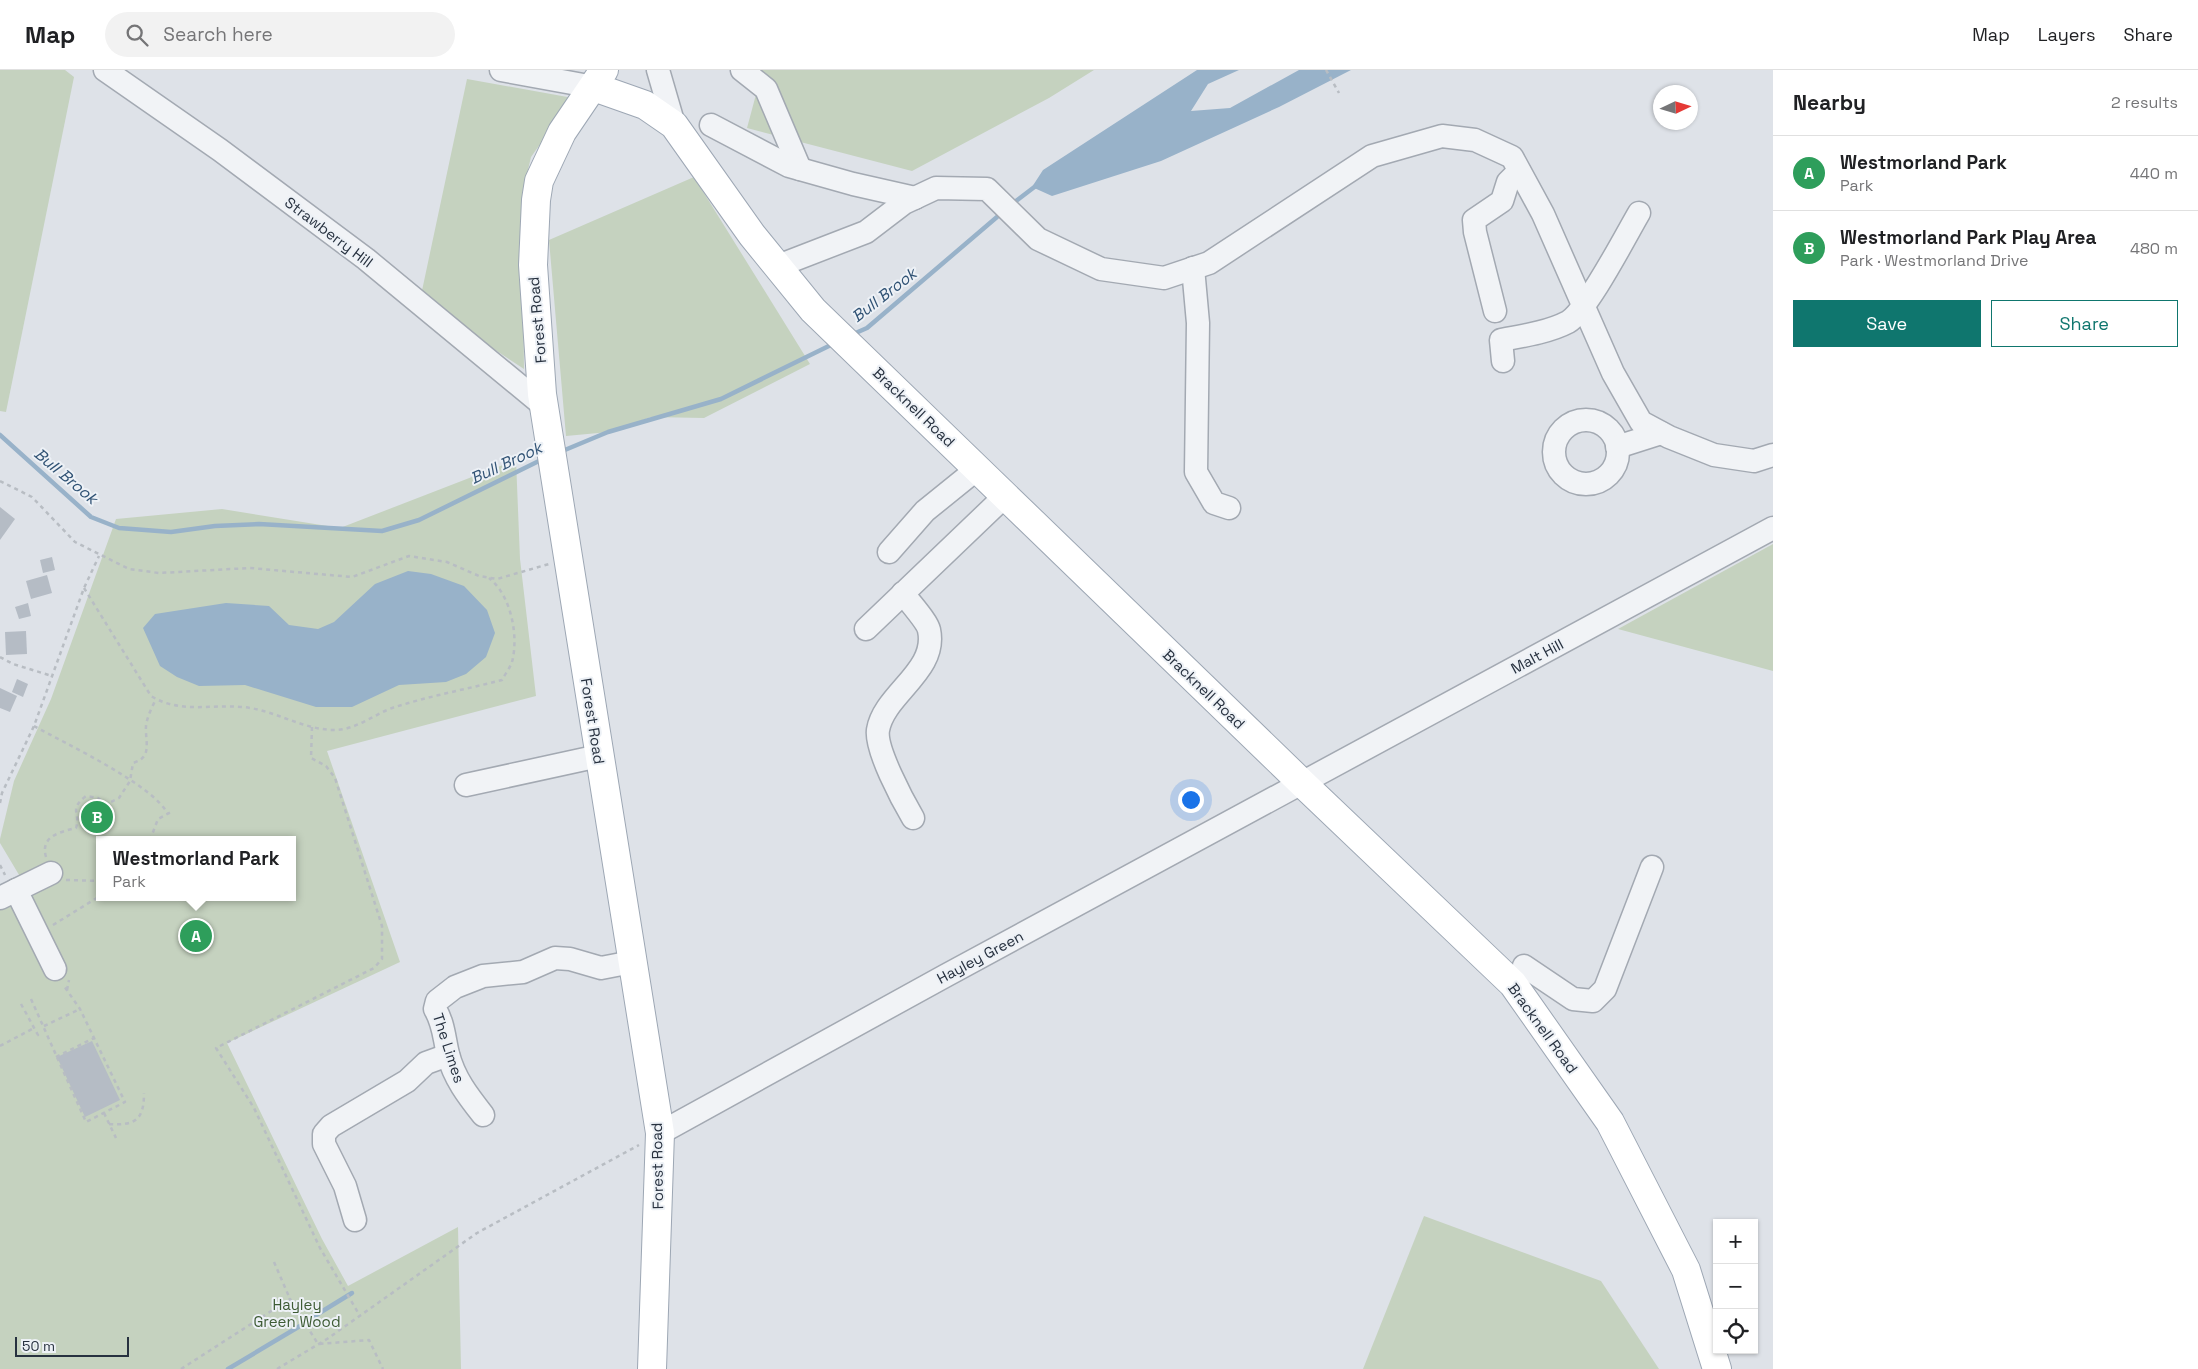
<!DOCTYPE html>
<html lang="en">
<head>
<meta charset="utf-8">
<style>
  body { margin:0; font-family:"Space Grotesk",sans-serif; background:#f2f2f2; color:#202124 }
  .controls { position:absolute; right:15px; bottom:15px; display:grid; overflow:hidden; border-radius:0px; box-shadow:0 1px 4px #0004 }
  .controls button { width:45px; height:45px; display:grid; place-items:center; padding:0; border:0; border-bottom:1px solid #e0e0e0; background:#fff; color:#202124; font:25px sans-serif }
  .compass { position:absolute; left:1653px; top:15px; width:45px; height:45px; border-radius:50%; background:#fff; box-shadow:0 1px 4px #0004; rotate:86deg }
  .scale { position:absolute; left:15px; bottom:12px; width:114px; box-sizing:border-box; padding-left:5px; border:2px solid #27313f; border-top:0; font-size:14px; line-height:18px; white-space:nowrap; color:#27313f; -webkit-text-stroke:4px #edf1f6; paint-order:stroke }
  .you { position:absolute; left:1190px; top:729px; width:18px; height:18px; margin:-12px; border:4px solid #fff; border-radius:50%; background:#1a73e8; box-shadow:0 0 0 8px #1a73e833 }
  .badge { display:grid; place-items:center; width:32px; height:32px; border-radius:50%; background:#0f766e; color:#fff; font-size:16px; font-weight:700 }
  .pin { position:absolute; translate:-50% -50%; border:2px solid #fff; box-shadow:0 1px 5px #0006 }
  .popup { position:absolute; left:96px; top:766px; width:200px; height:65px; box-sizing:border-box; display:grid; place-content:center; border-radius:0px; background:#fff; filter:drop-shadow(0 1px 4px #0005); font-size:16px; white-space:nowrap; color:#757577 }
  .popup b { font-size:19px; color:#202124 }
  .popup::after { content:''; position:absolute; left:50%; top:100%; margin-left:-10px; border:10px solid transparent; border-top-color:#fff }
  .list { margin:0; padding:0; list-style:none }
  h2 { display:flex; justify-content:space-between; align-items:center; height:65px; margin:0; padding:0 20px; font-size:21px }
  h2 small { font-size:16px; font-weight:400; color:#757577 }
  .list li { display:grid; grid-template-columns:32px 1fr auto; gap:15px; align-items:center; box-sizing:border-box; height:75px; padding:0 20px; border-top:1px solid #e0e0e0 }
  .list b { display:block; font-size:19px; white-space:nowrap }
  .list p { margin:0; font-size:16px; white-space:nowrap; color:#757577 }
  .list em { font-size:16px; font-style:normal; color:#757577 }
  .actions { display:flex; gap:10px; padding:15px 20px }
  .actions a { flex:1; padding:11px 0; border:1px solid #0f766e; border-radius:0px; text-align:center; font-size:18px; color:#0f766e }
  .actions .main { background:#0f766e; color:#fff }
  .icon { flex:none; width:28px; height:28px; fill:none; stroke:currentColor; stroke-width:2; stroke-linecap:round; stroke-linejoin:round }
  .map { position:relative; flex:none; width:1773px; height:1299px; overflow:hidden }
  header { display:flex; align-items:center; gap:30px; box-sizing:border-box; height:70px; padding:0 25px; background:#fff; border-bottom:1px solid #e0e0e0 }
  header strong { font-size:24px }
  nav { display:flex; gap:28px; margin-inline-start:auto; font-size:18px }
  .search { width:350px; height:45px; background:#f2f2f2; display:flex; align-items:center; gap:12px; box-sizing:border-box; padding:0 18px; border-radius:28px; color:#757577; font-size:19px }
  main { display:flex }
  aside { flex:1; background:#fff }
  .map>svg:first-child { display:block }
  .green { fill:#c5d2bf; fill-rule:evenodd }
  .water { fill:#98b2c9 }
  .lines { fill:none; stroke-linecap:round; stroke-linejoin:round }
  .stream { stroke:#98b2c9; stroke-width:4.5 }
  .building { fill:#b5bcc5 }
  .minor-casing { stroke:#a3a9b2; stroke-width:25 }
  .major-casing { stroke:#9da7b4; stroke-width:30 }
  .path { stroke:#b8bdc3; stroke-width:2.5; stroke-dasharray:4 4; stroke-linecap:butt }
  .minor { stroke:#f1f3f6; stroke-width:22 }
  .major { stroke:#fff; stroke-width:28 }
  .labels { text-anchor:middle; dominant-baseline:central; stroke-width:4; stroke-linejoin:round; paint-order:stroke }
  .street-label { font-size:15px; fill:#27313f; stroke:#edf1f6 }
  .park-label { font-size:15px; fill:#3d5b34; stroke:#edf1f6 }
  .water-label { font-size:16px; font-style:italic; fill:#305274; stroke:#edf1f6 }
</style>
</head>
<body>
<header>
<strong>Map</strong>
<div class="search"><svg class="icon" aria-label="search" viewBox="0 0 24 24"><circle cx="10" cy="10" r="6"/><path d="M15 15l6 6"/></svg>Search here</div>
<nav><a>Map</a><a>Layers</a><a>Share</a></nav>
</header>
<main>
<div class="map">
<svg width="1773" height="1299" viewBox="0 0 1773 1299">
  <rect width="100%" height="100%" fill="#dee2e8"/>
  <g class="green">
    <polygon points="0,0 65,0 74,7 6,342 0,341"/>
    <polygon points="739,0 1094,0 1049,28 912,101 747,58 758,17"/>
    <polygon points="467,9 573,28 531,87 522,125 524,299 420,230"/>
    <polygon points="694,107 810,294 704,348 651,347 609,362 566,366 549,170"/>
    <path d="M516,390L520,489L536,626L327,681L400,892L227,973L322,1169L348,1216L458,1157L461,1299H0V840L31,825L0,773V769L14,711L51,629L116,449L222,439L340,458ZM100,770H292V827H100Z"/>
    <polygon points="1773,474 1773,601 1618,559"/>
    <polygon points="1424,1146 1601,1211 1659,1299 1363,1299"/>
  </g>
  <g class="water">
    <polygon points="1197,0 1239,0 1208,14 1191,41 1230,38 1299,0 1351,0 1279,37 1161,91 1052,126 1032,117 1043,100"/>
    <polygon points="408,501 431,504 464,516 487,540 495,563 486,587 466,604 446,612 399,615 352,637 316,637 245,615 199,616 177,607 160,596 143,558 155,544 226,533 269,536 289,555 318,559 334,552 375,514"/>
  </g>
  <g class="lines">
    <g class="stream">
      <polyline points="1016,131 1037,115"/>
      <polyline points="851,265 867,258 997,147"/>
      <polyline points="0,365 91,447 119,458 171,462 215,456 259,454 382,461 419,450 543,389"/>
      <polyline points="560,382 608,362 721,329 835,273"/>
      <polyline points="308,1250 352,1223"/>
      <polyline points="228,1299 300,1256"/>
    </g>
  </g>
  <g class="building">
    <polygon points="0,437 15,449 0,470"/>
    <polygon points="52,487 55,500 43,503 40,490"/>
    <polygon points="47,505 52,523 31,529 26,511"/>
    <polygon points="28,533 31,546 19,549 15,537"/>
    <polygon points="26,561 27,584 6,585 5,562"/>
    <polygon points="17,609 28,614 23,627 12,622"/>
    <polygon points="0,618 17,626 10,642 0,638"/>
    <polygon points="92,971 120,1030 85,1047 57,987"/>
  </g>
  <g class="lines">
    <g class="minor-casing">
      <g id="minor">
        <polyline points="105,0 220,80 366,189 544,336"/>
        <polyline points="501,0 594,17"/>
        <polyline points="658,0 674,55"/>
        <polyline points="742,0 766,19 800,99"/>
        <polyline points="711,55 789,96 853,114 915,128"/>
        <polyline points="778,196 866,162 904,133 936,118 987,119 1038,169 1101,199 1164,208 1209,193 1372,86 1442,66 1475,70 1512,87 1543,144 1613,303 1641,352 1669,367 1714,385 1754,391 1773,385"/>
        <polyline points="1193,198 1198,253 1196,402 1214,433 1229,438"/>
        <polyline points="1495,241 1475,162 1474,150 1502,131 1508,112 1519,101"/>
        <path d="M1503,291L1501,270C1523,266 1549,262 1568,252C1587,241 1626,165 1639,143"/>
        <circle cx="1586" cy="382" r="32"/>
        <polyline points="1617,377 1661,363"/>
        <polyline points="889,482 925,441 977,399"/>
        <path d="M903,523C909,532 927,551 929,560C938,601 884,624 878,660C875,679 903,731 913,748"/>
        <polyline points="866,559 1005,426"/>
        <polyline points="466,715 599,686"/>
        <polyline points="16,820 55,899"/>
        <polyline points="0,828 51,803"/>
        <polyline points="1524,896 1573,929 1593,931 1605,919 1652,797"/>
        <path d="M483,1045C468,1026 454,1008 448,984C444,968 444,954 435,939L437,931L455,917L483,906L523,902L555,888L570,889L601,898L632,892"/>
        <polyline points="660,1063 945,906 1773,458"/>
        <polyline points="355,1150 345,1116 324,1074 324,1064 331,1056 407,1011 426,993 448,985"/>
      </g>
    </g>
    <g class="major-casing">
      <g id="major">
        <polyline points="604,0 562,62 539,111 536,130 533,195 542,324 660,1063 652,1299"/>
        <polyline points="594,17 645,35 674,55 752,165 813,240 1302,713 1513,914 1610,1052 1686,1200 1717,1299"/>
      </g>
    </g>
    <g class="path">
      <polyline points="1326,0 1339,23"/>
      <polyline points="0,411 32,427 75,472 129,499 159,503 250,498 352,507 409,486 447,492 479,506 497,509 549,494"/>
      <path d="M84,518L151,626C180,644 211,634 243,637C275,640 303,660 335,660C356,660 376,643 395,637C430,626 467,619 502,610C505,604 510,598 512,592C519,566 511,525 489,508"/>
      <polyline points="0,587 13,594 52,606"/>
      <path d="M34,656C66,674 152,714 168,744"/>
      <polyline points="312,657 311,688 326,696 335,708 382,856 382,889 374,898 216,978 254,1038 320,1178 360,1246"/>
      <polyline points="0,733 2,723 34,656 84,518 99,486"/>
      <polyline points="150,770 158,749 173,741"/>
      <path d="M46,787C40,766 60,762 76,758C81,742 68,740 86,726L98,728L107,734L119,728L130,711L133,693C153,687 145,672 146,656C147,647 152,637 156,629"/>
      <polyline points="0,795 5,805"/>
      <polyline points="66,810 100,811"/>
      <polyline points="53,855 100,826"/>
      <polyline points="67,920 69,910"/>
      <polyline points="31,929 86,1052 125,1032 80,939 64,916"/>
      <polyline points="21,934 38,965 35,966"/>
      <polyline points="44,956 80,939"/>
      <polyline points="0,976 34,958"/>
      <polyline points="56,987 94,968"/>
      <polyline points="104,1043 116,1068"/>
      <path d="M109,1054C136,1056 144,1049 144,1023"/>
      <polyline points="274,1192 290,1229"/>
      <polyline points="181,1299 290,1229 318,1274 369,1270 383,1299"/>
      <polyline points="277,1299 327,1269 477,1163 639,1075"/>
    </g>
    <use href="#minor" class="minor"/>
    <use href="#major" class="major"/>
  </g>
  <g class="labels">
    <g class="street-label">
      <text transform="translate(329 162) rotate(37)">Strawberry Hill</text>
      <text transform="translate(537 250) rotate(-95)">Forest Road</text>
      <text transform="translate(914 337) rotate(44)">Bracknell Road</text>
      <text transform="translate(1537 586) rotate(-28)">Malt Hill</text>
      <text transform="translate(1204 619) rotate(44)">Bracknell Road</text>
      <text transform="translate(593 651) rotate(81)">Forest Road</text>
      <text transform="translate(980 887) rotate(-28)">Hayley Green</text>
      <text transform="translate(1543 958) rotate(54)">Bracknell Road</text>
      <text transform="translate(449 978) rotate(72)">The Limes</text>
      <text transform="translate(657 1096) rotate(-91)">Forest Road</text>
    </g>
    <g class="park-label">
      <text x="297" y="1234">Hayley<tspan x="297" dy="17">Green Wood</tspan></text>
    </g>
    <g class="water-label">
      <text transform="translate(884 225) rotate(-38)">Bull Brook</text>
      <text transform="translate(506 393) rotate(-25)">Bull Brook</text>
      <text transform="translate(66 406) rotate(40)">Bull Brook</text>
    </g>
  </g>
</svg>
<div class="controls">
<button>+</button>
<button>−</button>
<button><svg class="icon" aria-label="locate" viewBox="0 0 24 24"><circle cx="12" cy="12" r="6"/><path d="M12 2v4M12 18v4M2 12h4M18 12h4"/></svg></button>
</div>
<svg class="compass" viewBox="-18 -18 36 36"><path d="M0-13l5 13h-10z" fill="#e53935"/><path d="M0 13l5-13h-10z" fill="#757577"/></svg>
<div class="scale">50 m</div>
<div class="you"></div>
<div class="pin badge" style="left:196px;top:866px;background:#2e9e5b">A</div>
<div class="popup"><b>Westmorland Park</b>Park</div>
<div class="pin badge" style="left:97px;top:747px;background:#2e9e5b">B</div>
</div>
<aside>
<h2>Nearby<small>2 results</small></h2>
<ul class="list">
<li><span class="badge" style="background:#2e9e5b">A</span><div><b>Westmorland Park</b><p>Park</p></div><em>440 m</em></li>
<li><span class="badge" style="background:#2e9e5b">B</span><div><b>Westmorland Park Play Area</b><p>Park · Westmorland Drive</p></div><em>480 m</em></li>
</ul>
<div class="actions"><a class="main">Save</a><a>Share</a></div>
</aside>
</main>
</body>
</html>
